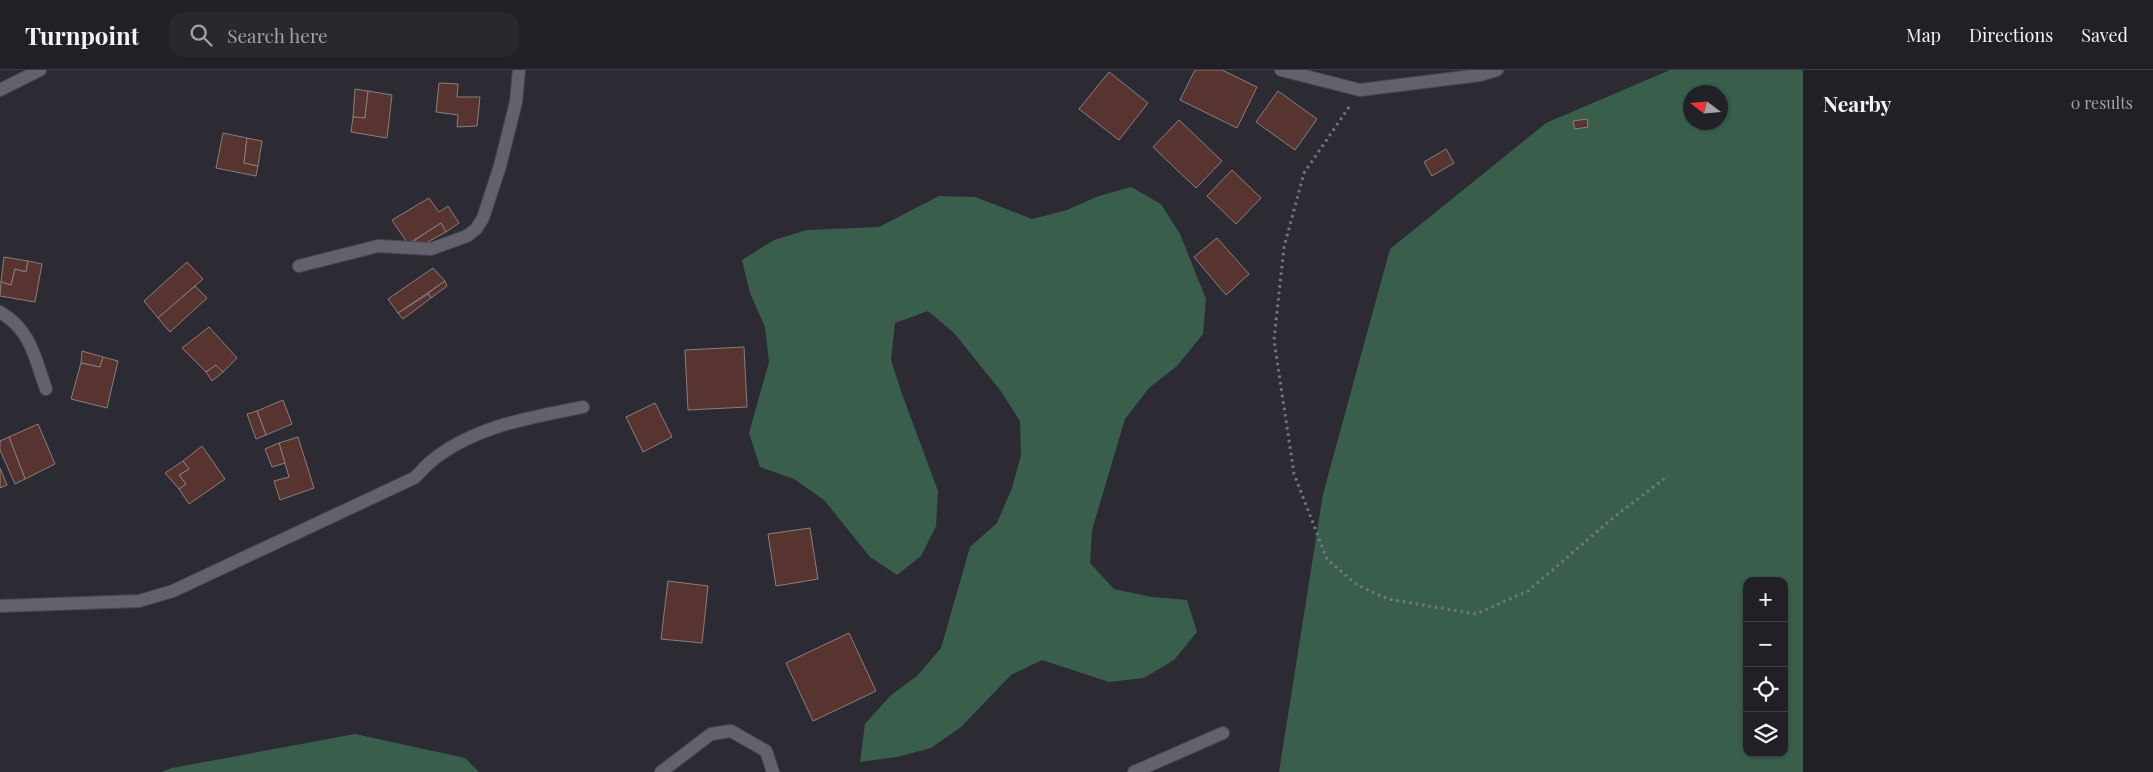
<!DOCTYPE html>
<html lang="en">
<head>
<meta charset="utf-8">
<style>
  body { margin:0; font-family:"Playfair Display",serif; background:#29282f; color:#f1f3f6 }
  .controls { position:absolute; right:15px; bottom:15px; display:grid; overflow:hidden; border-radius:10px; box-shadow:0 1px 4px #0004 }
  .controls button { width:45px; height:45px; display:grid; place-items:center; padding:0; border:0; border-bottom:1px solid #3e3e44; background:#212027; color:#f1f3f6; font:25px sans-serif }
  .compass { position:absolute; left:1683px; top:15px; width:45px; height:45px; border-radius:50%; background:#212027; box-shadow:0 1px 4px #0004; rotate:286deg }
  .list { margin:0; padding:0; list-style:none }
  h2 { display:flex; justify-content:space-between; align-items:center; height:65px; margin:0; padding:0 20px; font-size:21px }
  h2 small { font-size:16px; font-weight:400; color:#a2a3a7 }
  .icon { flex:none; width:28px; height:28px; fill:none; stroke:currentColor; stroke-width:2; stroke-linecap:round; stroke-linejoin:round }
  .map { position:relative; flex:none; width:1803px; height:702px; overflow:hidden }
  header { display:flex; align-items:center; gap:30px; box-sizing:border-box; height:70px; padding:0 25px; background:#212027; border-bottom:1px solid #3e3e44 }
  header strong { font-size:24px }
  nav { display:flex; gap:28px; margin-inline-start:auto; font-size:18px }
  .search { width:350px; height:45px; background:#29282f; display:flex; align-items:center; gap:12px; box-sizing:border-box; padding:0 18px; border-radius:15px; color:#a2a3a7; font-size:19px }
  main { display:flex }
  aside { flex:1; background:#212027 }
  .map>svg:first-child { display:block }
  .forest { fill:#395e4c; fill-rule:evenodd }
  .building { fill:#573430; stroke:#8b7e7c }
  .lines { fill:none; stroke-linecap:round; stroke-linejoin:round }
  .street-casing { stroke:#48474f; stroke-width:14 }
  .path { stroke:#76757d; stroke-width:3; stroke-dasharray:2.5 4; stroke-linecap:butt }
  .street { stroke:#63626c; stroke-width:12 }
</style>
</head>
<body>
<header>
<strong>Turnpoint</strong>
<div class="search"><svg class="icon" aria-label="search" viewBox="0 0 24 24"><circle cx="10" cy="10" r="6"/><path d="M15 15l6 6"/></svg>Search here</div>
<nav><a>Map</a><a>Directions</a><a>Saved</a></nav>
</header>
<main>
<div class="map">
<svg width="1803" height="702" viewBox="0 0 1803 702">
  <rect width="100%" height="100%" fill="#2c2b34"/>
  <g class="forest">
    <path d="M1670,0H1803V702H1279L1323,424L1390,179L1546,53ZM1690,22H1720V52H1690ZM1747,511H1784V683H1747Z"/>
    <polygon points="1131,117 1161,134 1180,164 1206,229 1203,264 1177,296 1149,318 1125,349 1092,460 1090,493 1114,519 1152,527 1187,530 1197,562 1174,590 1144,608 1109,612 1042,590 1011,605 961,657 931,678 897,687 860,692 865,654 890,626 918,605 941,578 970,477 997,453 1012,418 1021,385 1020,351 1000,320 954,263 928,241 895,253 891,290 902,324 938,421 936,456 921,486 897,505 870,487 824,430 794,409 760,397 749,363 769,292 765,257 750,223 742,190 774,170 807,160 879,157 939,126 975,127 1032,149 1067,140 1099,126"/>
    <polygon points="355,664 465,688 479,702 161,702 172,698"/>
  </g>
  <g class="building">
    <polygon points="1195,0 1222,0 1257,17 1237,58 1180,30"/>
    <polygon points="1109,2 1148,33 1119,70 1079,39"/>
    <polygon points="439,13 458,14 457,27 480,27 477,56 457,57 458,45 436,42"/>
    <polygon points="355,19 368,21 365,48 353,47"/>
    <polygon points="368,21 392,25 387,68 351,62 353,47 365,48"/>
    <polygon points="1278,21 1317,49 1295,80 1256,52"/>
    <polygon points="1587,49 1588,57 1575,59 1573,51"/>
    <polygon points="1179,50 1222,91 1196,118 1153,77"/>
    <polygon points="223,63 247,68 244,93 258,96 256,106 216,98"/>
    <polygon points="247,68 262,71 258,96 244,93"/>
    <polygon points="1446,79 1454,93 1432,106 1424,92"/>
    <polygon points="1232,100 1261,128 1236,154 1207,126"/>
    <polygon points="429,128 439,142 448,136 459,153 446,162 441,153 408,174 392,150"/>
    <polygon points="441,153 446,162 420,176 415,170"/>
    <polygon points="1217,168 1249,204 1226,225 1194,187"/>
    <polygon points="4,187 28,191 26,202 15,199 11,215 1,212"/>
    <polygon points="28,191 42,194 35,232 0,226 1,212 11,215 15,199 26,202"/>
    <polygon points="187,192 203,209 158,248 144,231"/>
    <polygon points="433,198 445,211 398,243 388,229"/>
    <polygon points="445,211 447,216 431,228 428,223"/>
    <polygon points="195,216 207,228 170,262 158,248"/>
    <polygon points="428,224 431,228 403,249 398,243"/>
    <polygon points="209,257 237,288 223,302 216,295 206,302 182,278"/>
    <polygon points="744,277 747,337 688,340 685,280"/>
    <polygon points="82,281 103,287 100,297 81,293"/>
    <polygon points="103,287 118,291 107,338 71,329 81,293 100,297"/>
    <polygon points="216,295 223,302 212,311 206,302"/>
    <polygon points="283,330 292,354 266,365 257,341"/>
    <polygon points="655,333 672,367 643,382 626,347"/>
    <polygon points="257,341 266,365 256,369 247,344"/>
    <polygon points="38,354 55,394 25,409 9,367"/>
    <polygon points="9,367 25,409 15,414 0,380 0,371"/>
    <polygon points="298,367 314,418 280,430 274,411 289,407 279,373"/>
    <polygon points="279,373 285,393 272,397 265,379"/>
    <polygon points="202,376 225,409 189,434 179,419 186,414 179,405 189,399 183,391"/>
    <polygon points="183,391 189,399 179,405 186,414 179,419 165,403"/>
    <polygon points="0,398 7,415 0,418"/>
    <polygon points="810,458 818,509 776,516 768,464"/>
    <polygon points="668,511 708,516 702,573 661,569"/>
    <polygon points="849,563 876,621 813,651 786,593"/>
  </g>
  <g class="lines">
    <g class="street-casing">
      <g id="street">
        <polyline points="1281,0 1360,20 1480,5 1497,0"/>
        <polyline points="0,20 40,0"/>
        <polyline points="299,196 378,176 431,179 467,166 476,159 483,148 500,96 516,32 519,0"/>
        <path d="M0,242C31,260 35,288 46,319"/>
        <path d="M0,536L139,531L173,521L414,408C421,402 427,394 434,389C476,356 532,347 583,337"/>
        <polyline points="661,702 711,664 731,661 766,681 773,702"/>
        <polyline points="1134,702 1223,663"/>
      </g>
    </g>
    <polyline class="path" points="1349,37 1304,103 1284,177 1274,270 1294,404 1327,489 1357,515 1388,529 1476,544 1528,521 1614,447 1668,406"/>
    <use href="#street" class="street"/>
  </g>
</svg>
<div class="controls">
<button>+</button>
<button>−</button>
<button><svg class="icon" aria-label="locate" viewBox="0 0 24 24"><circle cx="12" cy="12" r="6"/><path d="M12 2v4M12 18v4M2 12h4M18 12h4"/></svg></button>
<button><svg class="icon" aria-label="layers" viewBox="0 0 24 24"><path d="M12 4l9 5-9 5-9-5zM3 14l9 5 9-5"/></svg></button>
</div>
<svg class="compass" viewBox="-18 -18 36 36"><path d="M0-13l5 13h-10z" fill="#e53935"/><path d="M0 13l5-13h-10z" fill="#a2a3a7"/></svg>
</div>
<aside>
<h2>Nearby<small>0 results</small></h2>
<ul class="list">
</ul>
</aside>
</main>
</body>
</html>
